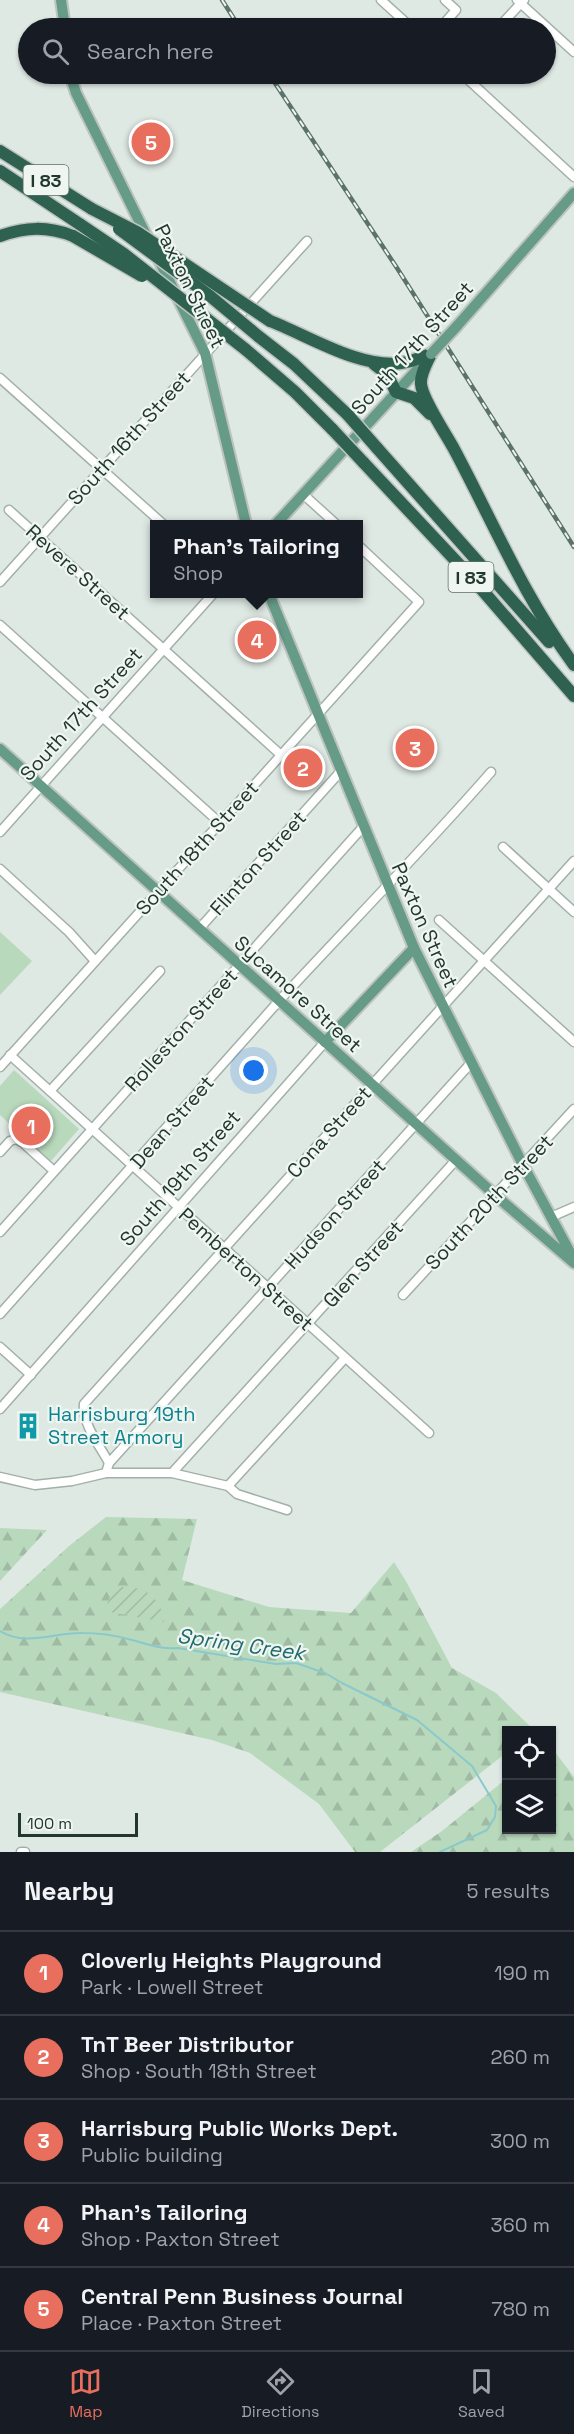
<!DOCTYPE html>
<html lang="en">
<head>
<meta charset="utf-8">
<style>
  body { margin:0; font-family:"Space Grotesk",sans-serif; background:#242831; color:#f1f3f6 }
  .controls { position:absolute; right:18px; bottom:18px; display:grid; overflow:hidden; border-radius:0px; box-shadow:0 2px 4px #0004 }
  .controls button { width:54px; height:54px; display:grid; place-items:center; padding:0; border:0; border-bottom:2px solid #363941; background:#171b24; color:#f1f3f6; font:30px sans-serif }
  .scale { position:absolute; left:18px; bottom:15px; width:120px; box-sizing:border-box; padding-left:6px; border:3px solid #21372f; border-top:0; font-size:16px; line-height:21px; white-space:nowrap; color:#21372f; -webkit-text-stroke:4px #eff6f1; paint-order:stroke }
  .you { position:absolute; left:254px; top:1071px; width:21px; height:21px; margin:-15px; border:4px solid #fff; border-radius:50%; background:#1a73e8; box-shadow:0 0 0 9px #1a73e833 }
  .badge { display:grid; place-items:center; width:39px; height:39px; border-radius:50%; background:#e86e5e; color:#fff; font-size:20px; font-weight:700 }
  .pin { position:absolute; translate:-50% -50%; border:3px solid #fff; box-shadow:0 2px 6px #0006 }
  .popup { position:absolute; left:150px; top:520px; width:213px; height:78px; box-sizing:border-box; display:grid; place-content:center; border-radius:0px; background:#171b24; filter:drop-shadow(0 2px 4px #0005); font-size:20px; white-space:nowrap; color:#9ea1a6 }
  .popup b { font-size:22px; color:#f1f3f6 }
  .popup::after { content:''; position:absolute; left:50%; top:100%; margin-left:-12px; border:12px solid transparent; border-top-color:#171b24 }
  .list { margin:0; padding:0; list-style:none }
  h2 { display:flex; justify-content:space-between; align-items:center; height:78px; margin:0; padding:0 24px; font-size:26px }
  h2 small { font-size:20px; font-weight:400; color:#9ea1a6 }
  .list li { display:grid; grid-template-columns:39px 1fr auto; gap:18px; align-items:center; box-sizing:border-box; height:84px; padding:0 24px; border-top:2px solid #363941 }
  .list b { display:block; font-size:22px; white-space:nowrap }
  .list p { margin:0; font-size:20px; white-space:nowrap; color:#9ea1a6 }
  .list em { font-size:20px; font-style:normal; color:#9ea1a6 }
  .icon { flex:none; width:33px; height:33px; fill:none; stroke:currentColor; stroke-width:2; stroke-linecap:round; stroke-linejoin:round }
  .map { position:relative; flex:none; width:574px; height:1852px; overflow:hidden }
  .search { position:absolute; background:#171b24; box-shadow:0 2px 4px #0004; left:18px; right:18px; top:18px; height:66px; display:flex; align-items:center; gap:15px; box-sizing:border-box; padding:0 21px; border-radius:33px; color:#9ea1a6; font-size:22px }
  .sheet { height:498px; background:#171b24 }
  nav { display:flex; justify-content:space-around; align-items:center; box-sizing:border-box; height:84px; border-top:2px solid #363941; background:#171b24; font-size:16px; color:#9ea1a6 }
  nav a { display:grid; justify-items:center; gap:3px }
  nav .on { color:#e86e5e }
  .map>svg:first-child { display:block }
  .green { fill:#b9d9bd }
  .forest { fill:url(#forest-firs) }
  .garden { fill:url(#garden-furrows) }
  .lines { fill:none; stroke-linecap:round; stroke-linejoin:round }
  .stream { stroke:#8ac9cb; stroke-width:2 }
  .minor-casing { stroke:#a2b0a9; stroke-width:11 }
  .major-casing { stroke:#bcc3c1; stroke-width:14 }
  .highway-casing { stroke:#bcc3c1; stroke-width:15 }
  .minor { stroke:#fff; stroke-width:8 }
  .major { stroke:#669b87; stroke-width:10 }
  .highway { stroke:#2f6151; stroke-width:12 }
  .rail-casing { stroke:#5b736a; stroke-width:4.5 }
  .rail { stroke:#eff6f1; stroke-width:2; stroke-dasharray:7; stroke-linecap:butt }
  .major-bridge-casing { stroke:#bcc3c1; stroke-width:14; stroke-linecap:butt }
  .highway-bridge-casing { stroke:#bcc3c1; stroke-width:15; stroke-linecap:butt }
  .major-bridge { stroke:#669b87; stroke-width:10 }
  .highway-bridge { stroke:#2f6151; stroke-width:12 }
  .labels { text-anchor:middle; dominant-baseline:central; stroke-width:4.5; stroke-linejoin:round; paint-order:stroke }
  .shield { fill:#eff6f1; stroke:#5f7069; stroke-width:1.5 }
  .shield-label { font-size:18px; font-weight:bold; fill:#21372f }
  .street-label { font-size:20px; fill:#21372f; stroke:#eff6f1 }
  .culture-label { font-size:20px; fill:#0d838f; stroke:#eff6f1; text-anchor:start }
  .water-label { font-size:21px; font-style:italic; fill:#206b6e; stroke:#eff6f1 }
</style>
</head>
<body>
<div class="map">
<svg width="574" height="1852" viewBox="0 0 574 1852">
  <defs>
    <pattern id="forest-firs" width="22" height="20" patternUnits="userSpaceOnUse" patternTransform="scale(1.5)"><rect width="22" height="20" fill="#b9d9bd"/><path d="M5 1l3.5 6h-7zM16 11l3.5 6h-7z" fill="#9fbba3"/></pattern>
    <pattern id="garden-furrows" width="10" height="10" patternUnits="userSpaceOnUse" patternTransform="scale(1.5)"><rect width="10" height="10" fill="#b9d9bd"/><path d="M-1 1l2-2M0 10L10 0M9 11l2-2" fill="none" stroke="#9fbba3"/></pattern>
  </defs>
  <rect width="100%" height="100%" fill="#dfe9e3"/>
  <g class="green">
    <polygon points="0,932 32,961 0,995"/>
    <polygon points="14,1070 79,1129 50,1162 0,1115 0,1086"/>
  </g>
  <g class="forest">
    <polygon points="106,1517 197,1519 182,1580 269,1607 351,1613 394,1562 407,1583 452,1668 496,1693 534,1730 506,1730 506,1753 380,1852 355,1852 319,1804 250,1753 212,1740 0,1692 0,1609 69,1546"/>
    <polygon points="0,1528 47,1530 0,1581"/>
    <polygon points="552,1748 574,1777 574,1852 411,1852 442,1831 506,1779 506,1830 552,1830"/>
  </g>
  <path class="garden" d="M122,1587C146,1586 161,1598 164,1622L104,1611L112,1592Z"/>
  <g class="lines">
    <path class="stream" d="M0,1631C26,1647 55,1632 82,1633C97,1633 114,1635 128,1639C146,1643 160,1650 178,1648L276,1664L296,1663L325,1673L342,1683L417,1720L472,1766L496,1806L495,1817L487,1830L440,1852"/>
    <g class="minor-casing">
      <g id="minor">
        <polyline points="381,0 412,28"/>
        <polyline points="517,0 574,52"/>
        <polyline points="440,28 456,10 445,0"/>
        <polyline points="498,28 524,0"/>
        <polyline points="462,74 574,177"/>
        <polyline points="0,378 163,524"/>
        <polyline points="304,495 336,524"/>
        <polyline points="9,510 281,755"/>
        <polyline points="0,582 307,241"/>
        <polyline points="0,625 220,823"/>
        <polyline points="0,832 213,594"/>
        <polyline points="503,847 574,912"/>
        <polyline points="0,869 69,932 95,961"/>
        <polyline points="439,920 574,1042"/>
        <polyline points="199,929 341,771"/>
        <polyline points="10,1055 429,1433"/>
        <polyline points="0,1067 419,602 359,546"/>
        <polyline points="50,1091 160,971"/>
        <polyline points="0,1152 10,1141 16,1139 22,1142 54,1171"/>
        <polyline points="551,1217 574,1207"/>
        <polyline points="0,1232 363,827"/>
        <polyline points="403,1295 574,1109"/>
        <path d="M0,1314C93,1210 185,1105 278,1002C349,925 422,851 491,772"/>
        <polyline points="0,1347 31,1375"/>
        <polyline points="0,1409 325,1042"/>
        <path d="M109,1463C100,1446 82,1424 84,1404L574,861"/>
        <polyline points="106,1473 109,1463 471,1063"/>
        <polyline points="172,1473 456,1160"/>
        <polyline points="0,1477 35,1485 72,1481 106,1473 172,1473 228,1486 237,1494 287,1510"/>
        <polyline points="228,1486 345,1358"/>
        <polyline points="21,1852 25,1852"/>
      </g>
    </g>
    <g class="major-casing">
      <g id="major">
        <polyline points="61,0 65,28"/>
        <polyline points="70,74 76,93 149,241"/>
        <polyline points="158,258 205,353 246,524"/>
        <polyline points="457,326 574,193"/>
        <polyline points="276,524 427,359"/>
        <polyline points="269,594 414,948 523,1165 573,1258"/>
        <polyline points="0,749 495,1195 574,1263"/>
        <polyline points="325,1042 414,948"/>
      </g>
    </g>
    <g class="highway-casing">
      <g id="highway">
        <polyline points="0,151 92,209"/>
        <polyline points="0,171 81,225"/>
        <path d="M0,236C26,227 47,226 73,236"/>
        <path d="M270,321C307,335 360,369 401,363C411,362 422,357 431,354"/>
        <polyline points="258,336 294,364 348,415"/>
        <polyline points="245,349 295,392 333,430"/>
        <path d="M431,354C427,363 420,374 421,384C422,399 446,434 454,449C494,524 523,595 574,665"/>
        <polyline points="374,364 387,374 396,392 414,398 430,414"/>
        <polyline points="377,448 549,642"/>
        <polyline points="363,462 471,577 574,696"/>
      </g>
    </g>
    <use href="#minor" class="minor"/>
    <use href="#major" class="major"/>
    <use href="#highway" class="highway"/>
    <g class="rail-casing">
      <g id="rail">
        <polyline points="222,0 240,28"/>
        <polyline points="269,74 397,268 574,547"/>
      </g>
    </g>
    <use href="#rail" class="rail"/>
    <g class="major-bridge-casing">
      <polyline id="major-bridge" points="431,354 457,326"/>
    </g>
    <g class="highway-bridge-casing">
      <g id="highway-bridge">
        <polyline points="92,209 137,232 270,321"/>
        <polyline points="81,225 124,254 245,349"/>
        <polyline points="119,229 210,296 258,336"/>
        <polyline points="73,236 142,276"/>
        <polyline points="348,415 377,448"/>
        <polyline points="333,430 363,462"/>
      </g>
    </g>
    <use href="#major-bridge" class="major-bridge"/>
    <use href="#highway-bridge" class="highway-bridge"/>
  </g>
  <defs>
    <g id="building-bare" transform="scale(2.07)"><path d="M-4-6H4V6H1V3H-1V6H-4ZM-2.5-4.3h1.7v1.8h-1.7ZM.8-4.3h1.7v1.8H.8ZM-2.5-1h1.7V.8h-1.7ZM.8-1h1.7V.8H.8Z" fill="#0f9aa8" stroke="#eff6f1" stroke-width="2.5" paint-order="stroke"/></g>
  </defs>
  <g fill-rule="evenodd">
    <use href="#building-bare" x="28" y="1426"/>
  </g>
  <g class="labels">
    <g class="shield">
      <rect x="23.5" y="165" width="45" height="30" rx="4.5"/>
      <rect x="448.5" y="562" width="45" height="30" rx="4.5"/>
    </g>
    <g class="shield-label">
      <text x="46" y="180">I 83</text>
      <text x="471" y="577">I 83</text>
    </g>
    <g class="street-label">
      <text transform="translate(190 286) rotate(64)">Paxton Street</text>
      <text transform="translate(412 348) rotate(-48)">South 17th Street</text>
      <text transform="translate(129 438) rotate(-48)">South 16th Street</text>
      <text transform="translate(78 572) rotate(42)">Revere Street</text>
      <text transform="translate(81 714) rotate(-48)">South 17th Street</text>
      <text transform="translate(197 848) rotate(-48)">South 18th Street</text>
      <text transform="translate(258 863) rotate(-48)">Flinton Street</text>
      <text transform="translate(425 925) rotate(66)">Paxton Street</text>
      <text transform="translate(298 994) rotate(42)">Sycamore Street</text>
      <text transform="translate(181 1030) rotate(-48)">Rolleston Street</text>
      <text transform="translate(172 1122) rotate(-49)">Dean Street</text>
      <text transform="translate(329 1132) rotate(-48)">Cona Street</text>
      <text transform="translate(180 1178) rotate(-49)">South 19th Street</text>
      <text transform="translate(489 1202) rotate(-47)">South 20th Street</text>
      <text transform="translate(335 1214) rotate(-48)">Hudson Street</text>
      <text transform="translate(363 1264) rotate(-48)">Glen Street</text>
      <text transform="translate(246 1269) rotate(42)">Pemberton Street</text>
    </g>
    <g class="culture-label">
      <text x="48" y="1414">Harrisburg 19th<tspan x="48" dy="23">Street Armory</tspan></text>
    </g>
    <g class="water-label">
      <text transform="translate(241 1644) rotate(8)">Spring Creek</text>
    </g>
  </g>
</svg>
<div class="controls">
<button><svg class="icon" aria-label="locate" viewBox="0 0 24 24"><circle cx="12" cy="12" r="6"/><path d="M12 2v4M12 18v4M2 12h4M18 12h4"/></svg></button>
<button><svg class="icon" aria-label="layers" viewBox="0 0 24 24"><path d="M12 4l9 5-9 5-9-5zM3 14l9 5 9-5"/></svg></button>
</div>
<div class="scale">100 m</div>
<div class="you"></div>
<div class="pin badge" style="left:31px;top:1126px">1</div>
<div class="pin badge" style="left:303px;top:768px">2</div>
<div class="pin badge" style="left:415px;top:748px">3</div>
<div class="pin badge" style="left:257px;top:640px">4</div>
<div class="popup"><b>Phan's Tailoring</b>Shop</div>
<div class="pin badge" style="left:151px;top:142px">5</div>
<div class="search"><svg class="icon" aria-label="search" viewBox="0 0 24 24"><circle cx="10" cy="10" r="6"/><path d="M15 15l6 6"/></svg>Search here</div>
</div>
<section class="sheet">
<h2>Nearby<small>5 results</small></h2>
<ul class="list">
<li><span class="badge">1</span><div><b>Cloverly Heights Playground</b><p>Park · Lowell Street</p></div><em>190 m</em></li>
<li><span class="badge">2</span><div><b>TnT Beer Distributor</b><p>Shop · South 18th Street</p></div><em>260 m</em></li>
<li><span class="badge">3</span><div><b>Harrisburg Public Works Dept.</b><p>Public building</p></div><em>300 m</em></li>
<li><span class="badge">4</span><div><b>Phan's Tailoring</b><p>Shop · Paxton Street</p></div><em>360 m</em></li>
<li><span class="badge">5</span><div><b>Central Penn Business Journal</b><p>Place · Paxton Street</p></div><em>780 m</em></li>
</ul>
</section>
<nav>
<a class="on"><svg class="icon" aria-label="map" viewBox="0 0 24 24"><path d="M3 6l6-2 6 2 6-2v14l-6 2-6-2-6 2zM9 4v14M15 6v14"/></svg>Map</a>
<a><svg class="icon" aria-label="directions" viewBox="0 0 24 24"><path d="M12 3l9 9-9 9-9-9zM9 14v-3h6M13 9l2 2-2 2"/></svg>Directions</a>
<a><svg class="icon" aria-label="saved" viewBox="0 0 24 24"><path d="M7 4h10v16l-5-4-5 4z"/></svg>Saved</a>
</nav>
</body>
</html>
